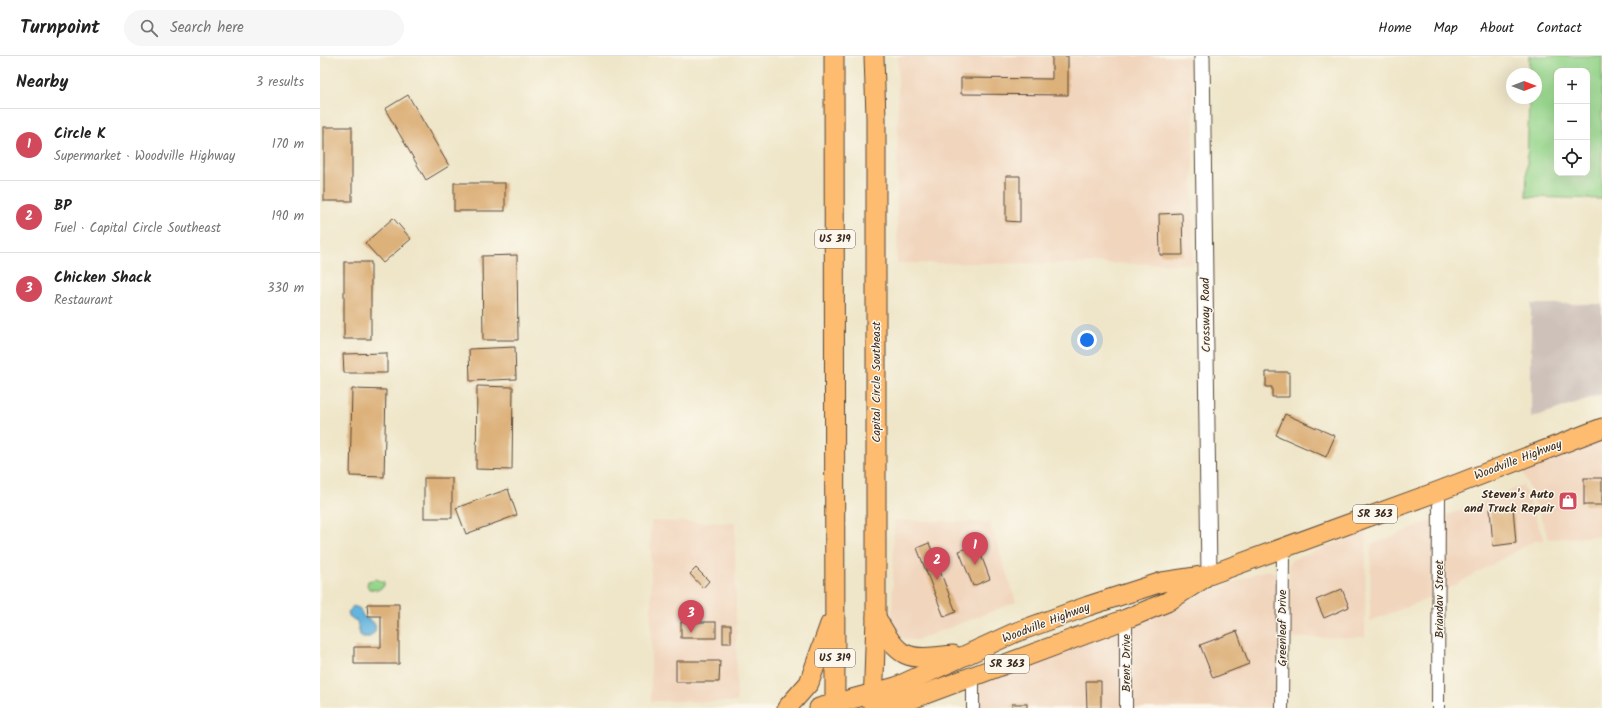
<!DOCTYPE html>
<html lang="en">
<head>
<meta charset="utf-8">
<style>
  body { margin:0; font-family:Kalam,sans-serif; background:#f6f6f6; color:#222 }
  .controls { position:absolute; right:12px; top:12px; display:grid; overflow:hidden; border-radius:8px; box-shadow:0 4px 16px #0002 }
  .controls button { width:36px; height:36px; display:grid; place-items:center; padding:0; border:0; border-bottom:1px solid #e0e0e0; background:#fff; color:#222; font:20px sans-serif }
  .compass { position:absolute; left:1186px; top:12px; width:36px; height:36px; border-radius:50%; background:#fff; box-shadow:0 4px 16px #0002; rotate:90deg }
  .you { position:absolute; left:767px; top:284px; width:14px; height:14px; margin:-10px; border:3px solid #fff; border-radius:50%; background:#1a73e8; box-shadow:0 0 0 6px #1a73e833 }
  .badge { display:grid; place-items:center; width:26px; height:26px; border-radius:50%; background:#d1495b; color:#fff; font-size:13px; font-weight:700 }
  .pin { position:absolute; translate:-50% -33px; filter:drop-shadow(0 1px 2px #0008) }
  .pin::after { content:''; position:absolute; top:21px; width:14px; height:12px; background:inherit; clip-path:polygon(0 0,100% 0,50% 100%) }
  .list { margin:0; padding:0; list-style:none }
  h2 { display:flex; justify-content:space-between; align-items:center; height:52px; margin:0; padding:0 16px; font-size:17px }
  h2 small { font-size:13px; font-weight:400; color:#767676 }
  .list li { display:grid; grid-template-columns:26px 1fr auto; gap:12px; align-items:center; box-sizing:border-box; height:72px; padding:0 16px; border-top:1px solid #e0e0e0 }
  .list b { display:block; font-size:15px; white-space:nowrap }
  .list p { margin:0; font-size:13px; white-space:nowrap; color:#767676 }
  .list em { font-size:13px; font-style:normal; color:#767676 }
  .icon { flex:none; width:22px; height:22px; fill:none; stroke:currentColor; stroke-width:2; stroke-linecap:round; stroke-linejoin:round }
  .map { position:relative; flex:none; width:1282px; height:652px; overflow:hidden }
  header { display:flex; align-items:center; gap:24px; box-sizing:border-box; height:56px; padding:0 20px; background:#fff; border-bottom:1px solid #e0e0e0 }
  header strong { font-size:19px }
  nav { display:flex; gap:22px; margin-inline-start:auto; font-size:14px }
  .search { width:280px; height:36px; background:#f6f6f6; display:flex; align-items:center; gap:10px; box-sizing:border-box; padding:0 14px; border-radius:22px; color:#767676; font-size:15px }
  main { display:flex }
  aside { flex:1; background:#fff }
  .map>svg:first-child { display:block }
  .built { fill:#f1d5bd }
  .industrial { fill:#cec1ba }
  .green { fill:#95d58b; stroke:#688054; fill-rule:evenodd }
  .water { fill:#63b4de; stroke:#4f6f7e }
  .building { fill:#ddb17a }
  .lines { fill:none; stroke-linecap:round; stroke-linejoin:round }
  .minor-casing { stroke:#564638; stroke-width:14 }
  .tertiary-casing { stroke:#564638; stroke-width:17 }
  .primary-casing { stroke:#564638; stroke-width:21 }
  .minor { stroke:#fff; stroke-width:12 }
  .tertiary { stroke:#fff; stroke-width:15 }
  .primary { stroke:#fdbc70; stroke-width:19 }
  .labels { text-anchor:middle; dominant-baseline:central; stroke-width:3; stroke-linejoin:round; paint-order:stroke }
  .shield { fill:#fbf7ec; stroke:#75685c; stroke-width:1 }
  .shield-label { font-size:11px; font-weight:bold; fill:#3b2a1e }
  .street-label { font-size:12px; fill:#3b2a1e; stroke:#fbf7ec }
  .poi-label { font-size:12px; font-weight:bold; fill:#3b2a1e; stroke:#fbf7ec; text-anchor:end }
</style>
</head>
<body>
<header>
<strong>Turnpoint</strong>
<div class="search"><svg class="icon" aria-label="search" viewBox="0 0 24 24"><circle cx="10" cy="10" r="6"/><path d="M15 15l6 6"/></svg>Search here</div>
<nav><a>Home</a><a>Map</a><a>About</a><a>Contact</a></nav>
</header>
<main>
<aside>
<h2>Nearby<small>3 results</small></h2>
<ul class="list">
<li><span class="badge">1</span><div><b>Circle K</b><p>Supermarket · Woodville Highway</p></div><em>170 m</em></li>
<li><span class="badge">2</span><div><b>BP</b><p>Fuel · Capital Circle Southeast</p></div><em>190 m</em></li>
<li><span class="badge">3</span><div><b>Chicken Shack</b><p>Restaurant</p></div><em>330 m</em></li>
</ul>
</aside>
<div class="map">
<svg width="1282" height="652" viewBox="0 0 1282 652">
  <rect width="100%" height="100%" fill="#fbf7ec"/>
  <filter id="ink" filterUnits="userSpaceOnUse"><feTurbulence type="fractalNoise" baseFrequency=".025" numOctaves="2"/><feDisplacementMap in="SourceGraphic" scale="8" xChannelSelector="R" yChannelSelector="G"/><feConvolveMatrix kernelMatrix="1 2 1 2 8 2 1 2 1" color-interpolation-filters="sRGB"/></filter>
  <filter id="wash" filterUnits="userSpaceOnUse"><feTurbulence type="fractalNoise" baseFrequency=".012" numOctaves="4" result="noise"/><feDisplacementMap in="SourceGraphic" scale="16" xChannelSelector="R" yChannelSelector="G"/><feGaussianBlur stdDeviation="0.9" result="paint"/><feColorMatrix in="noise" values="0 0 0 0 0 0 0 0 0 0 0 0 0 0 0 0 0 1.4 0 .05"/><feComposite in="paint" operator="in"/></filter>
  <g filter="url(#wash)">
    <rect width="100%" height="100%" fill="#efe6c9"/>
    <g class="built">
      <polygon points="578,0 873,0 873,208 577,207"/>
      <polygon points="1282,380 1282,480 1229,483 1201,411"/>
      <polygon points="1203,429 1224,484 1214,485 1124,535 1125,460"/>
      <polygon points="574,464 670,467 696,546 597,584 583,583 576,577 572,567"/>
      <polygon points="1113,464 1113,541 1050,565 1051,489"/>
      <polygon points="331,465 415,467 417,646 331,645"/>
      <polygon points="1046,475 1045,581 969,582 969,508 972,504"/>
      <polygon points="950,514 955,517 960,524 958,652 814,652 812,569 817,564 942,515"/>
      <polygon points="793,577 797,577 801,580 802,652 659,652 660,629 664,624"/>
    </g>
    <polygon class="industrial" points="1211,248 1282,248 1282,338 1211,362"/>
    <g class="green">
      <path d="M1209,0H1282V143L1206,141L1209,42H1216V18H1209ZM1237,15H1267V117H1237Z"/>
      <polygon points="56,523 64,526 64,530 58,534 49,533 47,529 48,525"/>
    </g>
    <path class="water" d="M33,550L39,552C41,554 42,559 44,561C51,566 57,564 55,576L50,581H43L40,579L37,566L29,560L28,557Z"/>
    <g id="blocks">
      <g class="building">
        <polygon points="732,0 748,0 748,39 641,38 641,22 732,23"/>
        <polygon points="88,39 129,110 106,124 65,53"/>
        <rect x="4" y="71" width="28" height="74"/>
        <polygon points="686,120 700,120 700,166 686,165"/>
        <rect x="134" y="127" width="51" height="28"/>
        <polygon points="862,157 863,199 840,199 839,158"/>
        <polygon points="73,162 91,183 63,207 45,187"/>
        <polygon points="197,199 198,284 163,284 162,200"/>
        <rect x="24" y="206" width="27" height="77"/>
        <polygon points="195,291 196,323 150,325 149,293"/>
        <polygon points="67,297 67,317 24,317 23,298"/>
        <polygon points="946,316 969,316 969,341 952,341 952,331 946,331"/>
        <polygon points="157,330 193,331 192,414 156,413"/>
        <polygon points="32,333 66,334 64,421 30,420"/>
        <polygon points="965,358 1015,380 1006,401 956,379"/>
        <rect x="104" y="422" width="28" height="40"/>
        <rect x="1264" y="422" width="18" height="27"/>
        <polygon points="188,433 197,459 146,478 136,452"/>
        <polygon points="1193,451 1196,487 1173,490 1170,453"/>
        <polygon points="609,487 636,556 624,561 597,492"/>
        <polygon points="657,488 670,523 653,530 639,495"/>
        <polygon points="376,512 389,525 383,532 370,518"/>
        <polygon points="1022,533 1029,551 1004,562 996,544"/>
        <polygon points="47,548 79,548 79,608 34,608 34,591 61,591 61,560 48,560"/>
        <rect x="361" y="566" width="35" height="16"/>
        <rect x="403" y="569" width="8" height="18"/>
        <polygon points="917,575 929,608 893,622 880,589"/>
        <polygon points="356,605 400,605 399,626 356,626"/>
        <polygon points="766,625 781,625 781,652 767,652"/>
        <rect x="692" y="648" width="15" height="4"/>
      </g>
    </g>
  </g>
  <g filter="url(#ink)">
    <use href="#blocks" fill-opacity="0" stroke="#564638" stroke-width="1"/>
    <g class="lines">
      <g class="minor-casing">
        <g id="minor">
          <polyline points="653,652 653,621"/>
          <polyline points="806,652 806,563"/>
          <polyline points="962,652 963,492"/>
          <polyline points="1118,652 1119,435"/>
        </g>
      </g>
      <g class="tertiary-casing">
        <polyline id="tertiary" points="882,0 889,519"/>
      </g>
      <g class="primary-casing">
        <g id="primary">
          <polyline points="514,0 515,652"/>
          <path d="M556,561C579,603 585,605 633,599"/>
          <polyline points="467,652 489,627 510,568"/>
          <polyline points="499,652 576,631 694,577 768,550 842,526 889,519 1119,435 1282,372"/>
          <polyline points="553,652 556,561 556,62 554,0"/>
          <polyline points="568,652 806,563 847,546 883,523"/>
        </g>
      </g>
      <use href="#minor" class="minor"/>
      <use href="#tertiary" class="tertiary"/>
      <use href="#primary" class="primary"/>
    </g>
  </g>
  <defs>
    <g id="shop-square" transform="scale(1)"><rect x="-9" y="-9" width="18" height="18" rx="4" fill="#d1495b" stroke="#fbf7ec"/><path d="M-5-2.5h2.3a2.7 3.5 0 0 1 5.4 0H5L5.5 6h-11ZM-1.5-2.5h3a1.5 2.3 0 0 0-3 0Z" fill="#fff"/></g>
  </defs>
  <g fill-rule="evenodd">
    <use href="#shop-square" x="1248" y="445"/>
  </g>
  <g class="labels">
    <g class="shield">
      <rect x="495" y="174" width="40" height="18" rx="3"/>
      <rect x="1033" y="449" width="44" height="18" rx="3"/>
      <rect x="495" y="593" width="40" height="18" rx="3"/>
      <rect x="665" y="599" width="44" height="18" rx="3"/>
    </g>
    <g class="shield-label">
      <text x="515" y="183">US 319</text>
      <text x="1055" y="458">SR 363</text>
      <text x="515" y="602">US 319</text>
      <text x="687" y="608">SR 363</text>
    </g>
    <g class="street-label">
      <text transform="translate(886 259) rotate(-91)">Crossway Road</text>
      <text transform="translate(556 326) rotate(-90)">Capital Circle Southeast</text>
      <text transform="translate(1198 404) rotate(-21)">Woodville Highway</text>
      <text transform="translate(1119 543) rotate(-90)">Briandav Street</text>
      <text transform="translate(726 567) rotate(-21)">Woodville Highway</text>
      <text transform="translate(962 572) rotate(-90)">Greenleaf Drive</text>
      <text transform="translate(806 607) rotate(-90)">Brent Drive</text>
    </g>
    <g class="poi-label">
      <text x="1234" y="438">Steven's Auto<tspan x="1234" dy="14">and Truck Repair</tspan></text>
    </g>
  </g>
</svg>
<div class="controls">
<button>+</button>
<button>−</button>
<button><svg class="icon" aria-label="locate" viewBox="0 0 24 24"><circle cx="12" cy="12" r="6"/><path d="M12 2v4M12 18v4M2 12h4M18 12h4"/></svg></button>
</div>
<svg class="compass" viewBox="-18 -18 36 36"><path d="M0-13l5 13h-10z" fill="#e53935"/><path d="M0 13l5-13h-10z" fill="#767676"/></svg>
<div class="you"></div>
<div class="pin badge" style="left:655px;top:509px">1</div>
<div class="pin badge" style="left:617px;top:524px">2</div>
<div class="pin badge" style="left:371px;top:577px">3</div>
</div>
</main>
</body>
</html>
